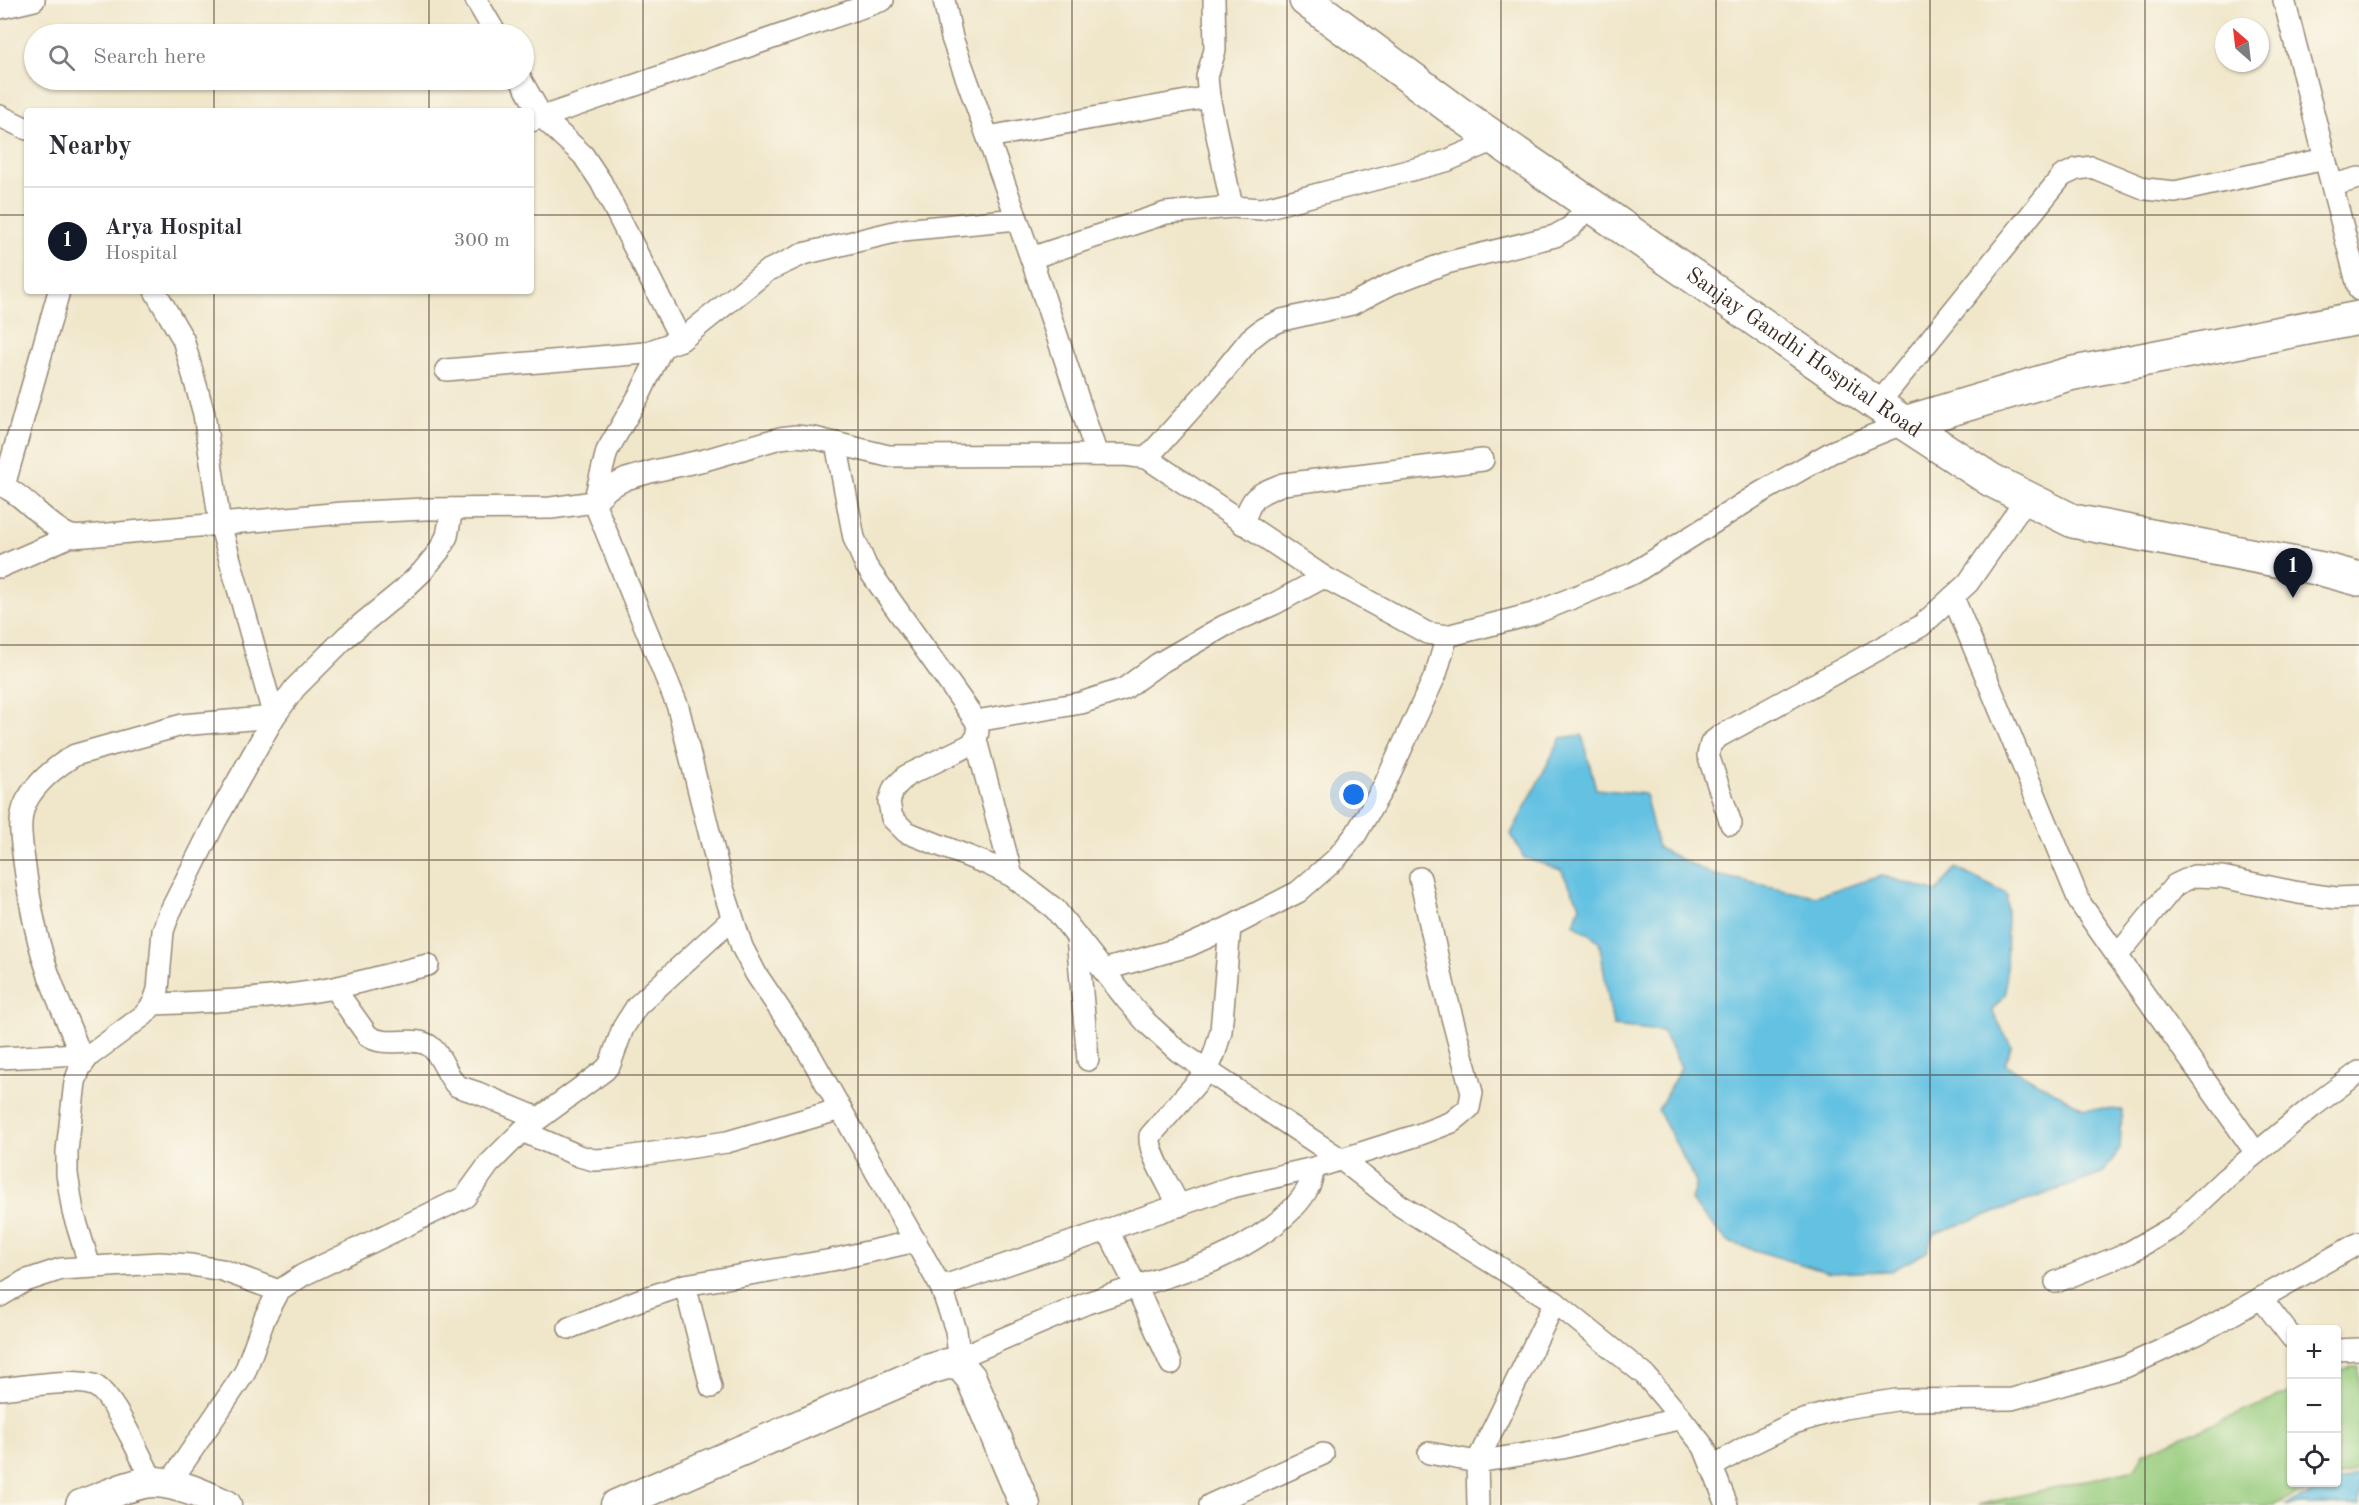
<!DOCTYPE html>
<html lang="en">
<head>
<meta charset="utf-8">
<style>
  body { margin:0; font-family:"Old Standard TT",serif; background:#f2f2f3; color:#2b2b33 }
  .controls { position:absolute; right:18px; bottom:18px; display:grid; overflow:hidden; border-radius:6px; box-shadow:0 2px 4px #0004 }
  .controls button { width:54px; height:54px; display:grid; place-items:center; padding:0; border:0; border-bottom:2px solid #e1e1e2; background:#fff; color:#2b2b33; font:30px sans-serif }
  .compass { position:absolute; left:2215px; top:18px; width:54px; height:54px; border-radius:50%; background:#fff; box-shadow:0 2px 4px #0004; rotate:332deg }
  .you { position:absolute; left:1354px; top:795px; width:21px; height:21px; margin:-15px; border:4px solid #fff; border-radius:50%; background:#1a73e8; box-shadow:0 0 0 9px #1a73e833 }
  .badge { display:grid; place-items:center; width:39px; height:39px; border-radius:50%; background:#111827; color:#fff; font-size:20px; font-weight:700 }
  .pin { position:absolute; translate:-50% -50px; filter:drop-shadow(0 2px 3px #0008) }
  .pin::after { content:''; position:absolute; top:32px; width:21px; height:18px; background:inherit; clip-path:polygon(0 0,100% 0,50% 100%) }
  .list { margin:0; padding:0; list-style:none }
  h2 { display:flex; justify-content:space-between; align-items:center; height:78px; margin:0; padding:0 24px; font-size:26px }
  h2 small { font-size:20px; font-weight:400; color:#7c7c81 }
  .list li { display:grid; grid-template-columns:39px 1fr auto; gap:18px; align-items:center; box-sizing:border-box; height:108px; padding:0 24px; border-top:2px solid #e1e1e2 }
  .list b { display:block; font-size:22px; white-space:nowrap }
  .list p { margin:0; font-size:20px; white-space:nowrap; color:#7c7c81 }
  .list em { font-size:20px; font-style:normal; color:#7c7c81 }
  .icon { flex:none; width:33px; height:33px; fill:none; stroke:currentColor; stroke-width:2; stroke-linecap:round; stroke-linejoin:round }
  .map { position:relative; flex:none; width:2359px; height:1505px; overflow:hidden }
  .search { position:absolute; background:#fff; box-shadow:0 2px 4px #0004; left:24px; top:24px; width:510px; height:66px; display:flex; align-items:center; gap:15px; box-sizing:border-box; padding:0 21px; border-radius:33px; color:#7c7c81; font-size:22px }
  .panel { position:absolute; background:#fff; box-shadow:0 2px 4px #0004; left:24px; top:108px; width:510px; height:186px; border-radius:6px }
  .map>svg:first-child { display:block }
  .green { fill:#97cc7e; stroke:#697b4e; stroke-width:1.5 }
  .water { fill:#64c1e2; stroke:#507680; stroke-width:1.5 }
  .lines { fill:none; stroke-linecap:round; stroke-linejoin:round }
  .street-casing { stroke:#968874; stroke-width:24 }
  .secondary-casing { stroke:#968874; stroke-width:33 }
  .primary-casing { stroke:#968874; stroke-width:36 }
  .street { stroke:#fff; stroke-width:21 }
  .secondary { stroke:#fff; stroke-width:30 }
  .primary { stroke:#fff; stroke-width:33 }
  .grid { fill:none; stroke:#3b2a1e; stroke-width:1.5; stroke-opacity:0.55 }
  .labels { text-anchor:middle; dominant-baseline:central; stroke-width:6; stroke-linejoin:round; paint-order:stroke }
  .street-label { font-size:22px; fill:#3b2a1e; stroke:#fbf7ec }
</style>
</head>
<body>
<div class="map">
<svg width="2359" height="1505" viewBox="0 0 2359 1505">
  <rect width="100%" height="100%" fill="#fbf7ec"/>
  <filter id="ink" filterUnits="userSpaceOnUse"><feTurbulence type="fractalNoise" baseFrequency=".0167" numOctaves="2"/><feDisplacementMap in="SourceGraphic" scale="12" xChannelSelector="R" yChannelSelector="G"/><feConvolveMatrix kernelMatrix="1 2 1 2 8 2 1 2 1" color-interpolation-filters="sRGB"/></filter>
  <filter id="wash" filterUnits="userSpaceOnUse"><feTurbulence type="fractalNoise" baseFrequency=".008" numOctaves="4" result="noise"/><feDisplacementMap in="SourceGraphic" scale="24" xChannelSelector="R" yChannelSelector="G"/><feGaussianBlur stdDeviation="1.35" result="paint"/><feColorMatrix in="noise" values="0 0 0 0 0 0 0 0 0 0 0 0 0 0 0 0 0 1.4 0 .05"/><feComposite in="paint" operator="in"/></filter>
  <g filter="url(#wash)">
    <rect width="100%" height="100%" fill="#f0e7cb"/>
    <g class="green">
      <polygon points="2352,1367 2359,1367 2359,1467 2337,1477 2337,1373"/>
      <polygon points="2291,1392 2292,1482 2324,1483 2274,1505 1978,1505 2135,1469 2144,1452"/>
    </g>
    <g class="water">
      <polygon points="1582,735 1596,789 1645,794 1658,848 1711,874 1815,896 1882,876 1937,892 1955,868 2007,894 2006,994 1992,1010 2011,1046 2005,1064 2083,1108 2122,1110 2120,1149 2102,1174 1933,1234 1927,1252 1891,1271 1830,1273 1728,1242 1691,1201 1696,1182 1658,1110 1681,1067 1662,1031 1613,1026 1599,941 1574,924 1580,905 1561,870 1524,858 1511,834 1561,738"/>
      <polygon points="2359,1472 2359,1505 2286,1505"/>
    </g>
  </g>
  <g filter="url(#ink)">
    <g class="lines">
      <g class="street-casing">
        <g id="street">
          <polyline points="476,0 496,34"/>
          <polyline points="944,0 952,38 1031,258 1097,455"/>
          <polyline points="2284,0 2359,290"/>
          <polyline points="0,8 34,0"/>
          <polyline points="521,80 542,117 583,155 601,182 681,340"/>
          <polyline points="0,116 27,129"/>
          <polyline points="531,121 883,0"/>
          <polyline points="988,137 1209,97"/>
          <polyline points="2333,185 2359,178"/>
          <polyline points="1232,207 1261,209 1330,191 1446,161 1497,139"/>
          <polyline points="1031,258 1166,213 1232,207 1209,97 1207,77 1215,50 1214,0"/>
          <polyline points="662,348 641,392 607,451 594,502 678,707 723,888 742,947 756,974 809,1053 941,1287 956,1330 960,1365"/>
          <polyline points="446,370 645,353 681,340 767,271 803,254 903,230 1017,219"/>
          <polyline points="1878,404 2062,176 2077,169 2092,167 2146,189 2175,192 2325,159"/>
          <path d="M836,443L854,538L866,566L976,721C980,733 978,739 968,746L906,776L894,788L889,802L892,818L906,832L990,865L1012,876L1055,909L1126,999L1146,1022L1178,1051L1342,1160L1401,1206L1555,1302L1645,1375L1681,1418"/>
          <polyline points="1147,458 1211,387 1250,339 1264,328 1282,320 1352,304 1391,284 1446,263 1555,236 1571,227 1590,204"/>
          <path d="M0,485C25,494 51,531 72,536C76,537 82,536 86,536L343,513L424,509L551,508L594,502L609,488L626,479L654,471L705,460L780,438L796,436L814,438L888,456L1125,455L1147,458L1324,577L1427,633L1447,636L1533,614L1634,573L1760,493L1832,452L1904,423"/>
          <polyline points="4,486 59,291"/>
          <path d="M1243,524C1252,495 1256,495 1283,484L1483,460"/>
          <polyline points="0,567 71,536"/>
          <polyline points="1953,597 2080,903 2256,1153"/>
          <polyline points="976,721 1081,703 1124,689 1158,664 1224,626 1274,604 1324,577"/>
          <polyline points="976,740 1012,876"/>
          <polyline points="1731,824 1708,755 1711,743 1720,736 1921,626 1968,583 2027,498"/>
          <polyline points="1077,937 1088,1060"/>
          <polyline points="2117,956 2175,885 2194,876 2222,877 2299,893 2336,898 2359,897"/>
          <polyline points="1103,970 1188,946 1230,927 1298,892 1336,859 1356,834 1384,786 1436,674 1447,636"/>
          <path d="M334,988L368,1036C387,1049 416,1034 431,1047C443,1057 446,1075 457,1086L478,1093L538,1118"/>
          <path d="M153,1004C213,1002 274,999 334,988C365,981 397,972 428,965"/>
          <path d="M80,1054C72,1031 61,1009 53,986C37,946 30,904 24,861C22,843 17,820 26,802C36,783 57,766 75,755L182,725L274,717L220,524L204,414L183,339L155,291"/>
          <polyline points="0,1058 80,1054 89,1056"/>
          <polyline points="522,1131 579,1156 594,1160 613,1159 727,1142 841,1109"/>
          <path d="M1179,1206C1171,1188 1148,1154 1150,1136L1207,1071L1215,1052L1221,1031L1230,927"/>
          <polyline points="1108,1231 1136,1286 1171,1364"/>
          <polyline points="90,1267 73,1212 67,1174 67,1151 75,1082 80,1068 89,1056 144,1015 153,1004 158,990 163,931 169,914 216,820 274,717 295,688 347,636 403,590 422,572 439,551 447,536 452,509"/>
          <polyline points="2056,1282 2130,1252 2175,1226 2226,1178 2312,1107 2359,1072"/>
          <polyline points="685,1285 711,1387"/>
          <polyline points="941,1287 1232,1187 1314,1168 1418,1135 1452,1122 1469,1108 1472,1093 1444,987 1420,878"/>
          <polyline points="0,1296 25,1281 61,1269 159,1263 191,1265 222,1270 279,1291"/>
          <polyline points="2261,1298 2292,1338"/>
          <polyline points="569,1328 637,1301 685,1285 832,1260 916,1241"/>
          <polyline points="2336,1350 2359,1349"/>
          <path d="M960,1357L1087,1303L1213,1261C1244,1247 1294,1218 1309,1186C1312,1181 1312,1174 1314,1168"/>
          <path d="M0,1389C23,1387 72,1378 93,1385C112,1391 143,1462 153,1482"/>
          <polyline points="1429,1453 1477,1462 1562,1448 1681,1418 1704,1447 1727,1505"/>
          <polyline points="1712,1467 1749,1445 1794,1423 1844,1408 1896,1400 2012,1399 2125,1367 2197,1334 2359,1243"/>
          <polyline points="169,1484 245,1372 265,1317 279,1291 303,1275 465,1197 489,1164 522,1131 605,1070 610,1064 623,1028 637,1006 732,919"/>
          <polyline points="1210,1505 1323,1454"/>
          <polyline points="1478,1505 1477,1462 1555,1302"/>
        </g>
      </g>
      <g class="secondary-casing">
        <g id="secondary">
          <path d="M81,1505C101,1498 135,1481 156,1482C181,1484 204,1495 226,1505"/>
          <polyline points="616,1505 927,1370 947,1364 960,1365 971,1378 1025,1505"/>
        </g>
      </g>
      <g class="primary-casing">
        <g id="primary">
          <path id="s1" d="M1306,0L1457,112L1904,423L1991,480L2073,521L2322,569L2359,579"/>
          <polyline points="1904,423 2069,374 2359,318"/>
        </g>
      </g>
      <use href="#street" class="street"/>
      <use href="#secondary" class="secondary"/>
      <use href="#primary" class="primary"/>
    </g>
  </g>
  <path class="grid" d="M214,0V34M429,0V34M643,0V1505M858,0V1505M1072,0V1505M1287,0V1505M1501,0V1505M1716,0V1505M1930,0V1505M2145,0V1505M214,80V111M429,80V111M0,215H27M531,215H2359M214,291V1505M429,291V1505M0,430H2359M0,645H2359M0,860H2359M0,1075H2359M0,1290H2359"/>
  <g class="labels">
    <g class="street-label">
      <text stroke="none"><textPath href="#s1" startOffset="610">Sanjay Gandhi Hospital Road</textPath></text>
    </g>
  </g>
</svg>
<div class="controls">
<button>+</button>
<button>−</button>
<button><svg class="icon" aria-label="locate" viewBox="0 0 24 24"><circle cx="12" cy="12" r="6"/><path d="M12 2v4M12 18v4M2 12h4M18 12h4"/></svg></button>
</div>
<svg class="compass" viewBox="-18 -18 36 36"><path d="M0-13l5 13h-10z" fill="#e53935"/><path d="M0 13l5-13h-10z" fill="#7c7c81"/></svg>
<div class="you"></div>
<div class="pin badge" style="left:2293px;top:598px">1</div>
<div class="search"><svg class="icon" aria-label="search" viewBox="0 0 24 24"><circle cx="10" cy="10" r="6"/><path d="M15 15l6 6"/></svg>Search here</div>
<section class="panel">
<h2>Nearby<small></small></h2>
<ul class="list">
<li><span class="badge">1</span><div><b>Arya Hospital</b><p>Hospital</p></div><em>300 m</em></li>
</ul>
</section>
</div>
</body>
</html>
